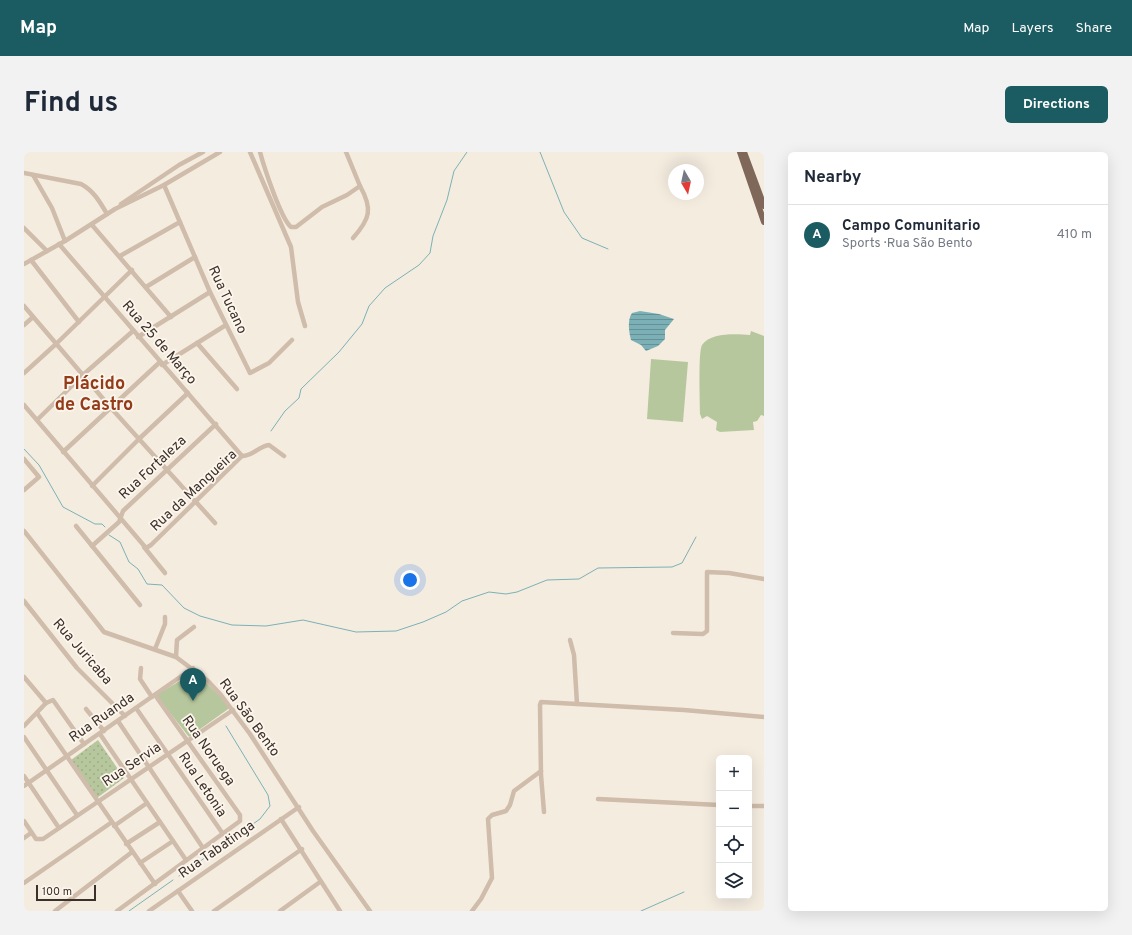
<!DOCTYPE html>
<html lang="en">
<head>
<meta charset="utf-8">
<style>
  body { margin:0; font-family:Overpass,sans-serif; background:#f2f2f3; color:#1f2937 }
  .controls { position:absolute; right:12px; bottom:12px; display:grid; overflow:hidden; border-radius:6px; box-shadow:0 4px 16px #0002 }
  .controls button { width:36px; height:36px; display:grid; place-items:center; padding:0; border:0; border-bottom:1px solid #e0e1e3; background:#fff; color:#1f2937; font:20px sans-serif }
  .compass { position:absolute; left:644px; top:12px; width:36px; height:36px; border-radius:50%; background:#fff; box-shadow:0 4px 16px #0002; rotate:171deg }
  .scale { position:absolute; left:12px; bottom:10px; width:60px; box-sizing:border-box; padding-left:4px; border:2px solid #3c302a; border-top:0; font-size:11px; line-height:14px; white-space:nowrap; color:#3c302a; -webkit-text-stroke:3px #fcf6ed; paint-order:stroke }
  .you { position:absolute; left:386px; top:428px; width:14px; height:14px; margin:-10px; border:3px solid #fff; border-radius:50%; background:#1a73e8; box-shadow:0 0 0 6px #1a73e833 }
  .badge { display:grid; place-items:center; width:26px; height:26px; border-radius:50%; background:#1b5b62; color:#fff; font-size:13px; font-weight:700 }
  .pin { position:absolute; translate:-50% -33px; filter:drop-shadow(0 1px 2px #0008) }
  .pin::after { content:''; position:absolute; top:21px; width:14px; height:12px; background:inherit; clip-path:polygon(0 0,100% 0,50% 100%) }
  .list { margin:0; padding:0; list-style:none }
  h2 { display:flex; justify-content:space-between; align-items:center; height:52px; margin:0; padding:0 16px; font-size:17px }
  h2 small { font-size:13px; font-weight:400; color:#747a83 }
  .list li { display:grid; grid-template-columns:26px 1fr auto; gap:12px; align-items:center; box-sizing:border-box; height:60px; padding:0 16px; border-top:1px solid #e0e1e3 }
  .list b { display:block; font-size:15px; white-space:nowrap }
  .list p { margin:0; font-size:13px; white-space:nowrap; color:#747a83 }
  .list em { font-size:13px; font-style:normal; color:#747a83 }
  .icon { flex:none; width:22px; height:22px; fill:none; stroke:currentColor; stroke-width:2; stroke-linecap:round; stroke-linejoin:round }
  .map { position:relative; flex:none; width:740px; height:759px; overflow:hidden; border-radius:6px }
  header { display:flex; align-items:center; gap:24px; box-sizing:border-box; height:56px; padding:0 20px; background:#1b5b62; color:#fff }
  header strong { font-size:19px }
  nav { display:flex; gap:22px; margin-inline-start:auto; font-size:14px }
  .intro { display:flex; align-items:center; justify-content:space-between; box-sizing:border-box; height:96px; padding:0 24px }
  h1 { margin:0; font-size:28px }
  .button { padding:10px 18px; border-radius:6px; background:#1b5b62; color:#fff; font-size:14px; font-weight:700 }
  main { display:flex; gap:24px; padding:0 24px }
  aside { flex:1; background:#fff; border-radius:6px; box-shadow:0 4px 16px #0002 }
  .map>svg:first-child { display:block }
  .grass { fill:url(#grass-dots) }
  .pitch { fill:#b7c79d }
  .water { fill:url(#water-rules) }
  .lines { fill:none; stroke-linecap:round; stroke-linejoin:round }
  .stream { stroke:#7bb1b6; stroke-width:1 }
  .minor { stroke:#cfbcaa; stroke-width:4.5 }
  .major { stroke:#7f685a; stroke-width:6 }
  .labels { text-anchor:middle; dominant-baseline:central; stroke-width:3.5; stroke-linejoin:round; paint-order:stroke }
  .street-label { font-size:14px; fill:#3c302a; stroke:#fcf6ed }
  .district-label { font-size:18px; font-weight:bold; fill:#943c1a; stroke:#fcf6ed }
</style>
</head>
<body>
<header>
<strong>Map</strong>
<nav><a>Map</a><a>Layers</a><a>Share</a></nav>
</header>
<div class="intro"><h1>Find us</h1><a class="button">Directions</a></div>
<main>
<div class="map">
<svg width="740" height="759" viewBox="0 0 740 759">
  <defs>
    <pattern id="grass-dots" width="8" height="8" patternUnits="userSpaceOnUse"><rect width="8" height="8" fill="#b7c79d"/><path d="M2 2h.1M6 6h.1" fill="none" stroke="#9eab87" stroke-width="1.8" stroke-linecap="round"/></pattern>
    <pattern id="water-rules" width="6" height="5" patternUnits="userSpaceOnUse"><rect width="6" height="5" fill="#7bb1b6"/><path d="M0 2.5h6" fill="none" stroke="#669094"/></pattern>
  </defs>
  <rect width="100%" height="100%" fill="#f5ece0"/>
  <polygon class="grass" points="74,588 100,626 73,646 47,608"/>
  <g class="pitch">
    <path d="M727,179L740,184V264L737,263L733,269L729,270L730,278L696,280L692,278L693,270L683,264L678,267L676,262C676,251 674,199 678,193C687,180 713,182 726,183Z"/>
    <polygon points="627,207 664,210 659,270 623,267"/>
    <polygon points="171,520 207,555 165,585 132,543"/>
  </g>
  <path class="water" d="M616,159L635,162L650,167L641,178V187L634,194L622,199L617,193L607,188C605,180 603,168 608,161Z"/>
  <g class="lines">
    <g class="stream">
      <polyline points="516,0 540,60 558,86 584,97"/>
      <polyline points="247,279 261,259 275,246 277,237 315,200 338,172 345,154 361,136 395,113 406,101 409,84 423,48 430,19 443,0"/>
      <polyline points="0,297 15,313 39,355 71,372 78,372 81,375"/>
      <polyline points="85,383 96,390 105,410 114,417 123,432 138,433 160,456 176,464 208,473 242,474 279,468 332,480 372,479 399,470 422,460 438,449 465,440 482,442 493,440 523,428 555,427 574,416 648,415 658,411 672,385"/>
      <polyline points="155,724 236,667 246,654 244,643 202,574"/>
      <polyline points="105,759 149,728"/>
      <polyline points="617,759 660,740"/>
    </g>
    <g class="minor">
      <polyline points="226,0 267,95 274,150 281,174"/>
      <path d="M236,0C240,15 257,67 267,75H272L298,55L323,43L336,34L322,0"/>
      <path d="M0,21L57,32C70,39 76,50 83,62"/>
      <polyline points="9,23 28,56 41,89"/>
      <polyline points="140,33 186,140 226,221 245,211 268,188"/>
      <polyline points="97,52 155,13 179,0"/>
      <polyline points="68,73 147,165"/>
      <polyline points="0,76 23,99"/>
      <path d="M329,86C346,67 349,57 336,34"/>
      <polyline points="35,92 218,304"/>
      <polyline points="96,104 156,70"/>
      <polyline points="7,108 55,170"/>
      <polyline points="0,112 41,89 91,57 140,33 196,0"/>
      <polyline points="122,135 171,105"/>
      <polyline points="0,154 87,256 191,371"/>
      <polyline points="0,173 9,165"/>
      <polyline points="114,185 186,140"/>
      <polyline points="173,191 213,237"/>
      <polyline points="138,213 202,173"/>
      <polyline points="0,221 32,192 108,118"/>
      <path d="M0,253L122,396L127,393L218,304C229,304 235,294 245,293L260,304"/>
      <polyline points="13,268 60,222 109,179"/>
      <polyline points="39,300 136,210"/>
      <polyline points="0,307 15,325 0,338"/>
      <polyline points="68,334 116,286 164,241"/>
      <polyline points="52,374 116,453"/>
      <polyline points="0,379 80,480 152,505 184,529 197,543 226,582 289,679 346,759"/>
      <polyline points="68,394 95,370 99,359 192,272"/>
      <polyline points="120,395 141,421"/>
      <polyline points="0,449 53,516 101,564"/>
      <polyline points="649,481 679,482 683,479 683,420 705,421 740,427"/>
      <polyline points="546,488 550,503 553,552"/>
      <polyline points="131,497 141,472 141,465"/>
      <polyline points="152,505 153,488 170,475"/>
      <polyline points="117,516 116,527 128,545"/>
      <polyline points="0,525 22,551"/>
      <polyline points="112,556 199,682"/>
      <polyline points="62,557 80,579"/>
      <polyline points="13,561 131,732"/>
      <polyline points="94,569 179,696"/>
      <polyline points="0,574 22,551 29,548 60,592"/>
      <polyline points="76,582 162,708"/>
      <polyline points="0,585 53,663"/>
      <polyline points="0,624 35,676"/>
      <polyline points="0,634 169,516"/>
      <polyline points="574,647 695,653"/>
      <polyline points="725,654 740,654"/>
      <polyline points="520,660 517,623 516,553 517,550 660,558 740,565"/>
      <polyline points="257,667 316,759"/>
      <polyline points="0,669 12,687 19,687 209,558"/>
      <polyline points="90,674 123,651"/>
      <polyline points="0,686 7,681"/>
      <polyline points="102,692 136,670"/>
      <polyline points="116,711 149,689"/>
      <polyline points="0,731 88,670"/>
      <polyline points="154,739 168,759"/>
      <polyline points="31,759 108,700"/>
      <polyline points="93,759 216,669 216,663 131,543"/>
      <polyline points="125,759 275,655"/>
      <polyline points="190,759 278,697"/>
      <polyline points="256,759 296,730"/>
      <polyline points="448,759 457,747 468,726 464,667 468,663 482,659 486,653 490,639 517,619"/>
    </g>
    <g class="major">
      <polyline points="716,0 740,70"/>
      <polyline points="720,0 740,54"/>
    </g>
  </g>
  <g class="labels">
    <g class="street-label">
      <text transform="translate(203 148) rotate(65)">Rua Tucano</text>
      <text transform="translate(135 191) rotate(49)">Rua 25 de Março</text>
      <text transform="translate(129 316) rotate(-43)">Rua Fortaleza</text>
      <text transform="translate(170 339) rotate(-43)">Rua da Mangueira</text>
      <text transform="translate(58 500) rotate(49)">Rua Juricaba</text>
      <text transform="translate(78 566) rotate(-35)">Rua Ruanda</text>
      <text transform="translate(225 566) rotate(54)">Rua São Bento</text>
      <text transform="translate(184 599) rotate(55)">Rua Noruega</text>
      <text transform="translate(108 613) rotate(-34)">Rua Servia</text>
      <text transform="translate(178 633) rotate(56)">Rua Letonia</text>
      <text transform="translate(193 698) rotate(-35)">Rua Tabatinga</text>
    </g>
    <g class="district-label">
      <text x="70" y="232">Plácido<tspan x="70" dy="21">de Castro</tspan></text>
    </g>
  </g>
</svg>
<div class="controls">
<button>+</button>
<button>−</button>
<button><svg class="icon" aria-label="locate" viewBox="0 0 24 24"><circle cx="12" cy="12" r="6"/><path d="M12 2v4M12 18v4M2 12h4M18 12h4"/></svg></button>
<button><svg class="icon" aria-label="layers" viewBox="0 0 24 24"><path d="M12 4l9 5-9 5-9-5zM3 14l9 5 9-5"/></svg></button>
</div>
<svg class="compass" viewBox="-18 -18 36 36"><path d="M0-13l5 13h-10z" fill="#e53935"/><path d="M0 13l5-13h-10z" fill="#747a83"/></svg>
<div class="scale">100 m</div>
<div class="you"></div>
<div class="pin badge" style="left:169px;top:549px">A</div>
</div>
<aside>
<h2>Nearby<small></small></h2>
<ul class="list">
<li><span class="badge">A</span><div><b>Campo Comunitario</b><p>Sports · Rua São Bento</p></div><em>410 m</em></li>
</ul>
</aside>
</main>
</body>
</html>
